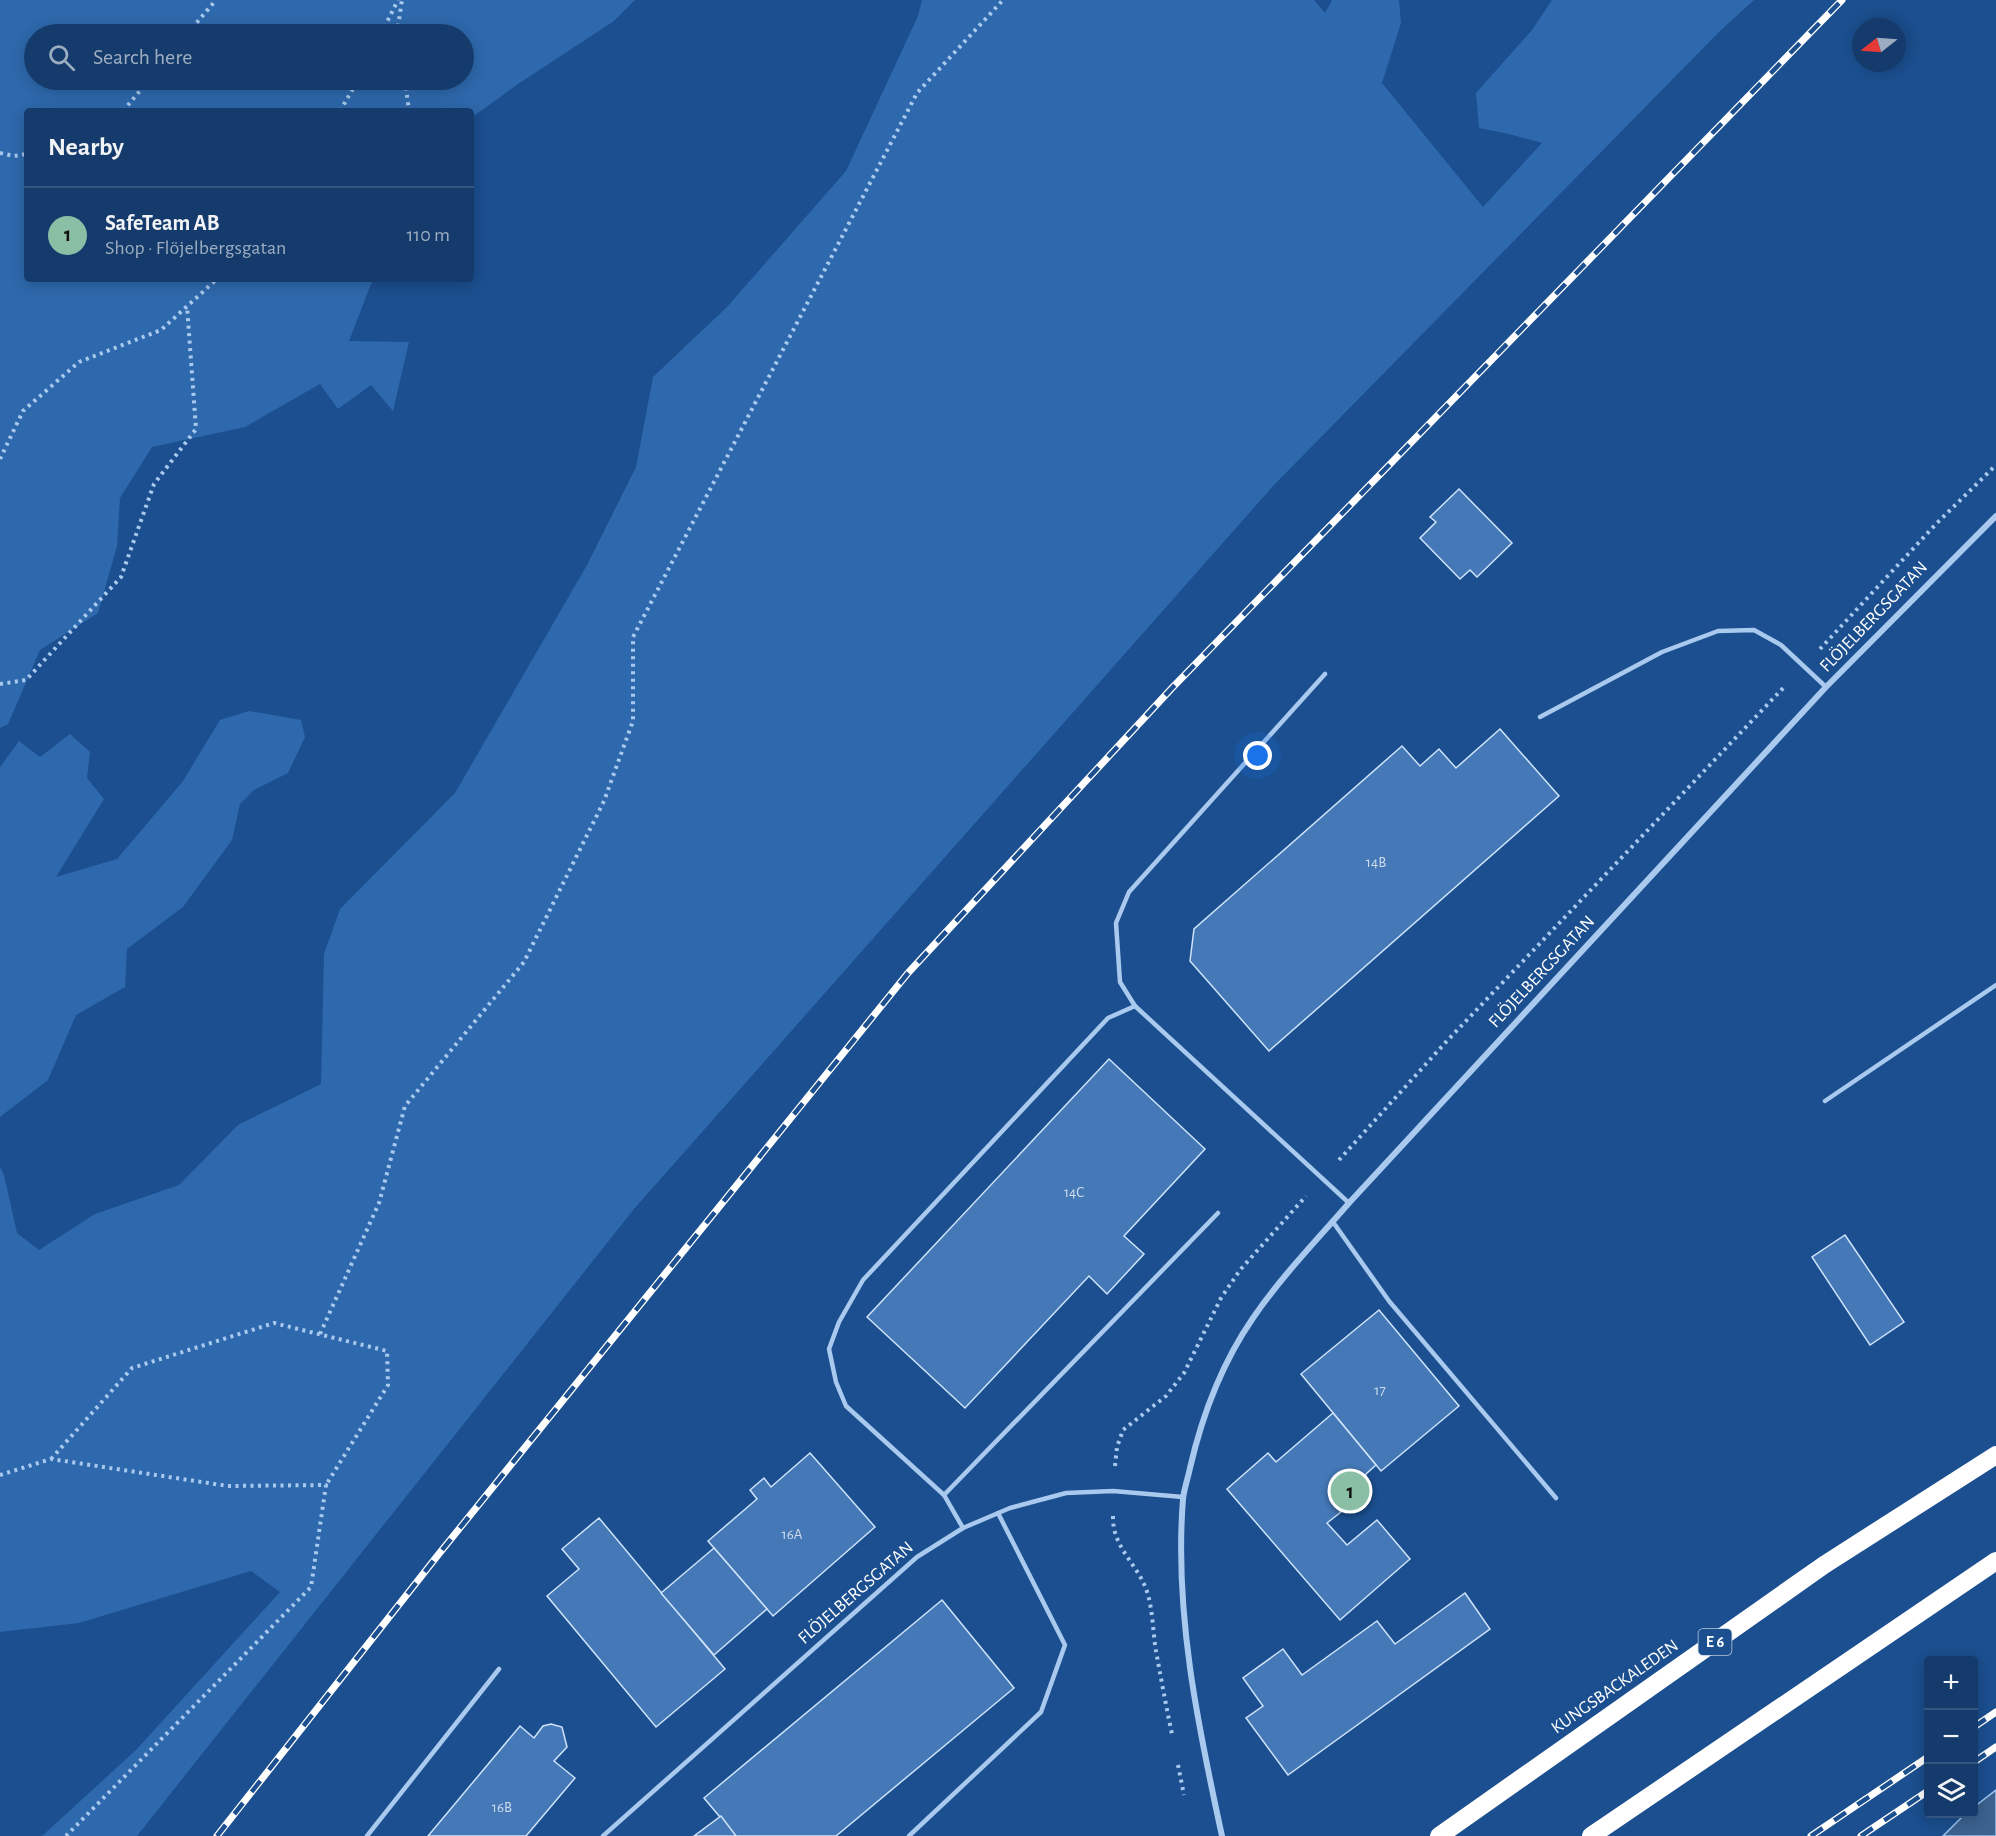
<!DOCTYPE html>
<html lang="en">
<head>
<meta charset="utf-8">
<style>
  body { margin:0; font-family:"Alegreya Sans",sans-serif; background:#214673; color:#f1f3f6 }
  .controls { position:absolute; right:18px; bottom:18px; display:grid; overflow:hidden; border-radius:6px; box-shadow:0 3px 15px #0003 }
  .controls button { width:54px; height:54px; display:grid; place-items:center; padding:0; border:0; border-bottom:2px solid #33557e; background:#143b6b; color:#f1f3f6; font:30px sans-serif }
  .compass { position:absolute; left:1852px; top:18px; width:54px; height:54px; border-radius:50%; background:#143b6b; box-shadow:0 3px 15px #0003; rotate:253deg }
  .you { position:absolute; left:1258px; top:756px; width:21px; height:21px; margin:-15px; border:4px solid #fff; border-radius:50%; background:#1a73e8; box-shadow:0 0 0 9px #1a73e833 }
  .badge { display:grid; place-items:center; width:39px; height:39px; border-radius:50%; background:#8abfa5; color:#111; font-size:20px; font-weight:700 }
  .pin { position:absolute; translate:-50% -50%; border:3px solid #fff; box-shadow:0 2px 6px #0006 }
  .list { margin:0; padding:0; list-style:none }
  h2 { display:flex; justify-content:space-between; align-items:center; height:78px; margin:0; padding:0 24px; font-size:26px }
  h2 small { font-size:20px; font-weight:400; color:#9dadc1 }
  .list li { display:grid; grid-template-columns:39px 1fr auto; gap:18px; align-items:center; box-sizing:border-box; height:96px; padding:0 24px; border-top:2px solid #33557e }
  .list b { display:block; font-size:22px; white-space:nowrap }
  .list p { margin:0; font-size:20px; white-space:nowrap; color:#9dadc1 }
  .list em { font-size:20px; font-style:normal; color:#9dadc1 }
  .icon { flex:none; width:33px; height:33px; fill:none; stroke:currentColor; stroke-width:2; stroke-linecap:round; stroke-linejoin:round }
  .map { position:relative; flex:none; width:1996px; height:1836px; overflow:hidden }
  .search { position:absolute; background:#143b6b; box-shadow:0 3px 15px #0003; left:24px; top:24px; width:450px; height:66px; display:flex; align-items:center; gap:15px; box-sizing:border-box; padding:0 21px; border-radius:33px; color:#9dadc1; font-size:22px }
  .panel { position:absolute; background:#143b6b; box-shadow:0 3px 15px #0003; left:24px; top:108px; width:450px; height:174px; border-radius:6px }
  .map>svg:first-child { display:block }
  .green { fill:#2e69ad; fill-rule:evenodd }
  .water { fill:#3c6290; stroke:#9cc4f0; stroke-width:1.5 }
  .building { fill:#4478b7; stroke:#cfe3fa; stroke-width:1.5 }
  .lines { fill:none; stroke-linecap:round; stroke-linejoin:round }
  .path { stroke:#a9c9ee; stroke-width:4; stroke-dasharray:3 4.5; stroke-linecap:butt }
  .lane { stroke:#a9c9ee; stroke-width:4.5 }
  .street { stroke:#a9c9ee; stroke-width:6 }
  .highway { stroke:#fff; stroke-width:18 }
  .rail-casing { stroke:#fff; stroke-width:7 }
  .rail { stroke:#1b4f8f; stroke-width:4.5; stroke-dasharray:14; stroke-linecap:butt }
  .labels { text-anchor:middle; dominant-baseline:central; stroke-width:4.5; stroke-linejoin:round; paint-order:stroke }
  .number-label { font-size:15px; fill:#d0dded }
  .shield { fill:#1b4f8f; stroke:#bbcadd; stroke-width:1.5 }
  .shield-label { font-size:16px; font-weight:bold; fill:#fff }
  .street-label { font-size:18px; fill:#fff; stroke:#1b4f8f }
</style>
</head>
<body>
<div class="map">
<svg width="1996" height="1836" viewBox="0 0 1996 1836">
  <rect width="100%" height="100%" fill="#1b4f8f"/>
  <g class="green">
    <path d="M0,0H635L614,21L518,84L471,118V111H27V279H373L349,341L409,342L393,411L371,385L338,409L320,384L245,427L152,447L120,498L117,546L98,613L40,650L8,724L0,728ZM464,34V80H34V34Z"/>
    <polygon points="922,0 1314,0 1325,13 1332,0 1399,0 1401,23 1382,83 1483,207 1542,143 1509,134 1479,128 1476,93 1532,30 1552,0 1754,0 1721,30 1274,485 634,1209 137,1836 42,1836 136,1750 280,1592 251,1571 79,1623 0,1632 0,1167 4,1175 17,1233 39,1250 95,1214 179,1185 238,1125 321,1084 324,954 340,909 455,793 587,565 636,467 653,377 727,307 846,171 918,16"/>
    <polygon points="249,711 301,720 305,737 288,773 254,790 240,804 232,840 183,907 127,949 125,987 76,1015 48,1080 0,1117 0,767 19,741 40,757 70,734 90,752 87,778 104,799 56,877 117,859 183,781 220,720"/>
  </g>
  <polygon class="water" points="1996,1790 1996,1836 1943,1836 1965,1814 1974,1814 1974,1807"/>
  <g class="building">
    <polygon points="1459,489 1512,543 1477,577 1470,570 1460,579 1420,538 1436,522 1430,517"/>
    <polygon points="1500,729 1559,796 1269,1051 1190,961 1194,929 1402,746 1420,766 1439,749 1456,768"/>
    <polygon points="1109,1059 1205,1149 1124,1236 1144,1254 1107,1294 1089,1276 965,1408 867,1317"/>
    <polygon points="1845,1235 1904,1322 1870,1345 1812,1257"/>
    <polygon points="1379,1310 1459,1406 1381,1471 1301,1374"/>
    <polygon points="1333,1413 1376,1465 1366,1474 1362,1499 1333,1503 1341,1512 1327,1523 1347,1545 1377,1520 1410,1559 1340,1620 1227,1489 1268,1453 1276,1462"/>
    <polygon points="810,1453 875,1527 773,1616 708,1541 757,1499 750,1490 764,1478 771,1487"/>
    <polygon points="599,1518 725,1669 656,1727 547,1596 579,1569 562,1549"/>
    <polygon points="714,1548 767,1609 714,1655 661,1593"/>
    <polygon points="1465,1593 1490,1629 1288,1775 1246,1718 1263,1706 1243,1678 1283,1649 1302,1675 1377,1621 1395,1644"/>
    <polygon points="942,1600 1014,1688 836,1836 736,1836 704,1798"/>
    <polygon points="551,1724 562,1727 567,1747 554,1761 575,1778 526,1836 428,1836 520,1726 534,1738 543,1726"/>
    <polygon points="721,1816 736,1836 694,1836"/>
  </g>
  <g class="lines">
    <g class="path">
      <polyline points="187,34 216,0"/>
      <polyline points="381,34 398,0"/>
      <polyline points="399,34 398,27 402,0"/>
      <polyline points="405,80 409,111"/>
      <polyline points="123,111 149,80"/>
      <polyline points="340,111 358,80"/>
      <polyline points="0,153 14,156 27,154"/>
      <polyline points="0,459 23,411 79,362 161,330 217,279"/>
      <polyline points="1820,649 1935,525 1996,465"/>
      <polyline points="0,684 26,680 121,577 154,484 196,429 187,306"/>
      <polyline points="1339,1160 1445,1043 1786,685"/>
      <polyline points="320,1334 379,1203 405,1106 524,962 604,801 633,721 633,637 917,93 1003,0"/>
      <polyline points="51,1459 132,1368 274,1323 387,1351 388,1385 326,1485"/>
      <polyline points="1115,1466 1117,1447 1123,1430 1166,1396 1184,1373 1221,1298 1240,1270 1306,1196"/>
      <polyline points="0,1475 51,1459 228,1486 326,1485 311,1587 66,1836"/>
      <path d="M1113,1516C1112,1549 1140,1565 1148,1595C1153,1613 1153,1633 1156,1651C1161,1678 1166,1706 1172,1734"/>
      <polyline points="1178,1765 1184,1795"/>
    </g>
    <g class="lane">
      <polyline points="1325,674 1129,892 1116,923 1120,982 1135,1006 1349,1203"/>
      <polyline points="1540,717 1662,652 1718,631 1754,630 1781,645 1826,687"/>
      <polyline points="1825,1101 1996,985"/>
      <polyline points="1333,1222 1389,1301 1556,1498"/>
      <polyline points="944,1495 1218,1213"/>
      <polyline points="963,1528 944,1495 846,1406 836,1382 829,1349 839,1322 863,1280 1108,1018 1135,1006"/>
      <polyline points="367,1836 499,1669"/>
      <polyline points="603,1836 917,1557 963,1528 1010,1508 1066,1493 1113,1491 1183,1497"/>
      <polyline points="909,1836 1041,1712 1065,1645 998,1513"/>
    </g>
    <path class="street" d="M1222,1836C1198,1726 1174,1612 1183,1499C1184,1489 1188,1478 1190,1468C1202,1416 1222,1363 1253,1318C1281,1277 1316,1241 1349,1203L1826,687L1996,516"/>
    <g class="highway">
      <polyline points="1439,1836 1824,1565 1996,1455"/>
      <polyline points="1591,1836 1996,1561"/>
    </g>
    <g class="rail-casing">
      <g id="rail">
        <polyline points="1974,1727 1996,1712"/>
        <polyline points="1974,1762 1996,1747"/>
        <polyline points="217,1836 438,1555 908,973 1172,688 1842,0"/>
        <polyline points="1811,1836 1928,1757"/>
        <polyline points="1861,1836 1928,1791"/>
      </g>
    </g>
    <use href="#rail" class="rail"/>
  </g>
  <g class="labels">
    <g class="number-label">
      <text x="1376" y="862">14B</text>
      <text x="1074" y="1192">14C</text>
      <text x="1380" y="1390">17</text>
      <text x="792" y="1534">16A</text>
      <text x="502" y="1807">16B</text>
    </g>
    <rect class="shield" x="1698.5" y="1629" width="33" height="26" rx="4.5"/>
    <g class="shield-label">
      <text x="1715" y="1642">E 6</text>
    </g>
    <g class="street-label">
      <text transform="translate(1874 617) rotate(-46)">FLÖJELBERGSGATAN</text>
      <text transform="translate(1542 972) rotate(-47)">FLÖJELBERGSGATAN</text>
      <text transform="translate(856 1593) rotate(-41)">FLÖJELBERGSGATAN</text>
      <text transform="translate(1615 1687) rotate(-35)">KUNGSBACKALEDEN</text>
    </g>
  </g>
</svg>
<div class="controls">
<button>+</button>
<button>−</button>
<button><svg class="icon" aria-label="layers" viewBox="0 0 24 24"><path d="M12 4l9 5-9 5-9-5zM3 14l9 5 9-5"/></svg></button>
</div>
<svg class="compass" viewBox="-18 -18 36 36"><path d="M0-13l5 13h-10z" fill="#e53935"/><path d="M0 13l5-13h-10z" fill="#9dadc1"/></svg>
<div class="you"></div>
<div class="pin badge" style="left:1350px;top:1491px">1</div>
<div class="search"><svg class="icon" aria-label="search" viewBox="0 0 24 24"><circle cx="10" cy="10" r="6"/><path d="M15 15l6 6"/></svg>Search here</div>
<section class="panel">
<h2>Nearby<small></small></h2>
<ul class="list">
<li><span class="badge">1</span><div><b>SafeTeam AB</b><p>Shop · Flöjelbergsgatan</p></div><em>110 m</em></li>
</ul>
</section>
</div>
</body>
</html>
